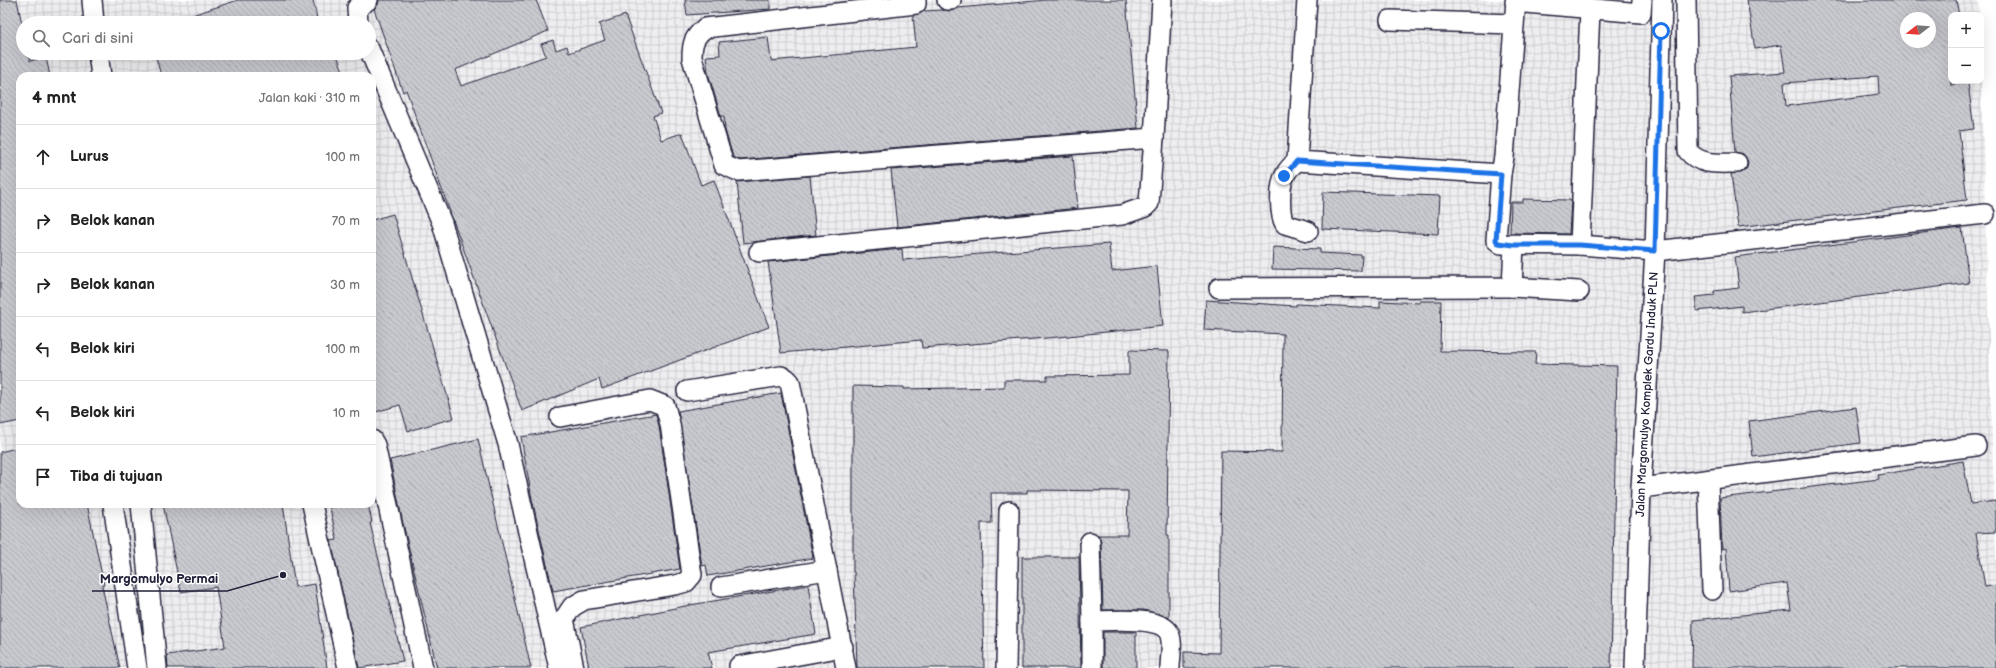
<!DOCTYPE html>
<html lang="id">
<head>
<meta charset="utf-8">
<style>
  body { margin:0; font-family:"Balsamiq Sans",sans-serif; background:#f6f6f6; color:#222 }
  .controls { position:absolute; right:12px; top:12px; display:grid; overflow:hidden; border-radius:8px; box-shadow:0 4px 16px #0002 }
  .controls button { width:36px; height:36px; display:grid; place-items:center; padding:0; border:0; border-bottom:1px solid #e0e0e0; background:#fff; color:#222; font:20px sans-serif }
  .compass { position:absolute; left:1900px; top:12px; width:36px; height:36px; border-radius:50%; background:#fff; box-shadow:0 4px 16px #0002; rotate:253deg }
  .stop { position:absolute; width:12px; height:12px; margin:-9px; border:3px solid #1a73e8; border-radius:50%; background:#fff }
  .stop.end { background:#1a73e8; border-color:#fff; box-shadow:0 1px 4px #0008 }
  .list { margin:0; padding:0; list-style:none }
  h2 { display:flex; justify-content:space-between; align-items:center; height:52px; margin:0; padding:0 16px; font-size:17px }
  h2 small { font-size:13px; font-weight:400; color:#767676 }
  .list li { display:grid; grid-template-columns:26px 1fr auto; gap:12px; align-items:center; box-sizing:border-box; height:64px; padding:0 16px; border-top:1px solid #e0e0e0 }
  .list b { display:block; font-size:15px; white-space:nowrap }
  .list em { font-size:13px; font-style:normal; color:#767676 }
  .icon { flex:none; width:22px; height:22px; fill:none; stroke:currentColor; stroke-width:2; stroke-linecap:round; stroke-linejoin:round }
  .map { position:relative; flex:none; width:1996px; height:668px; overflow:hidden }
  .search { position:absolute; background:#fff; box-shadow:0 4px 16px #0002; left:16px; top:16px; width:360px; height:44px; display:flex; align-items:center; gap:10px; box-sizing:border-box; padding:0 14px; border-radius:22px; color:#767676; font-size:15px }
  .panel { position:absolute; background:#fff; box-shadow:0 4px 16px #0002; left:16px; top:72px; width:360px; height:436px; border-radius:12px }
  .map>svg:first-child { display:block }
  .industrial { fill:url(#industrial-grid); fill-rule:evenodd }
  .building { fill:url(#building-back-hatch); stroke:#22223b; fill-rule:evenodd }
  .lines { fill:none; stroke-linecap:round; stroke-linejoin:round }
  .minor-casing { stroke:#22223b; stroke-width:22 }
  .minor { stroke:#fff; stroke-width:19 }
  .route { stroke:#1a73e8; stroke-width:5 }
  .labels { text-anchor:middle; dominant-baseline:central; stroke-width:3; stroke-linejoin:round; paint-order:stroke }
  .street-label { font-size:12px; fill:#22223b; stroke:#fff }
  .leader { fill:none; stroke:#22223b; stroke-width:1.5 }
  .callout-dot { fill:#22223b; stroke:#fff; stroke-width:1.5 }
  .callout-label { font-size:13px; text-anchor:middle; font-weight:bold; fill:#22223b; stroke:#fff; stroke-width:3; stroke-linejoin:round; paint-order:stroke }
</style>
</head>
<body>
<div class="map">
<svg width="1996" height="668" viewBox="0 0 1996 668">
  <defs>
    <pattern id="industrial-grid" width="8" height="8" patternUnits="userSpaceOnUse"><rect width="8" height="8" fill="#eeeef1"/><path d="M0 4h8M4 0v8" fill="none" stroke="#ccccd0"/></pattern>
    <pattern id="building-back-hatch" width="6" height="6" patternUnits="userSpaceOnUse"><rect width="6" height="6" fill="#c8c8cf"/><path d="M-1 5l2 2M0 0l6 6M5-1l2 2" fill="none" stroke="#acacb3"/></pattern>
  </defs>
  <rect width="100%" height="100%" fill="#fff"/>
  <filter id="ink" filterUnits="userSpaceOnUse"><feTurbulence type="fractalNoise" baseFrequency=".025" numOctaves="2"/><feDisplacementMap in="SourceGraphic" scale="8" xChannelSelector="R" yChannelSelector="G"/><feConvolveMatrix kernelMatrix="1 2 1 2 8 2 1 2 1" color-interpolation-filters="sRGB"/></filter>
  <g filter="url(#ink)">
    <path class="industrial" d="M0,0H1978L1979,15H1951V81H1981L1996,565V668H0ZM1906,18H1930V42H1906ZM23,23H369V53H23ZM20,76H372V504H20Z"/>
    <g class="building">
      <polygon points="0,0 17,0 23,29 23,53 28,53 30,61 46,57 50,76 20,76 20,421 0,425"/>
      <polygon points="238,0 313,0 318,23 174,23 174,21"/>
      <polygon points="379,0 536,0 548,31 455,70 461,86 546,56 541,44 553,40 556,50 567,46 569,53 605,40 599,24 625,15 661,113 653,116 661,140 682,133 701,185 714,180 769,327 602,389 599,379 522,411 406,90 403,92 374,9 378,5"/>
      <polygon points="685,0 770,0 770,9 687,15"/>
      <polygon points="1046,0 1126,0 1138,128 740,160 733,157 725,130 724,116 721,116 708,73 706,56 720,55 719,42 768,37 771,61 916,47 913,15 924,11 942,10 951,11 958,8"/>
      <path d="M1747,0H1956L1959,15H1951V85L1968,83L1974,129L1959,131L1967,200L1738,227L1731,174L1743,172L1747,168L1748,162L1743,154L1735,152L1729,76L1785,72L1781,45L1755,49ZM1906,18H1930V42H1906ZM1878,76L1879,94L1786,106L1784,83Z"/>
      <polygon points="155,53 336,53 345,76 161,76"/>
      <polygon points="1073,156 1078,208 897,227 891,170"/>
      <polygon points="810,176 816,235 743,243 737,182"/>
      <polygon points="1323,192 1440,196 1438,234 1322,229"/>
      <polygon points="1523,199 1571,200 1569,234 1510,233 1511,202 1523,202"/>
      <polygon points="393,214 454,418 408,431 400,405 372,413 372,220"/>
      <polygon points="1962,228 1969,283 1742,312 1742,306 1697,311 1695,297 1714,295 1714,291 1739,288 1735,257"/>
      <polygon points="1109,244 1112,271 1157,266 1163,326 1059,337 922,348 921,340 781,353 768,262 902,249 903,260"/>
      <polygon points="1273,247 1320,249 1320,253 1362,255 1361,271 1272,269"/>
      <polygon points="1206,300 1296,306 1296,304 1380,308 1380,301 1420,303 1420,301 1441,301 1440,351 1536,352 1535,364 1617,366 1611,668 1184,668 1184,652 1219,653 1221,451 1282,452 1283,334 1204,330"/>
      <polygon points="1129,350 1169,351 1167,535 1169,535 1169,618 1144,610 1103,610 1101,542 1098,535 1127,535 1128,491 1027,490 1027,493 991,493 992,523 981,523 984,668 857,668 854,572 853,572 853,386 904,387 904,389 1004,387 1004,380 1047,380 1047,376 1129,375"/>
      <polygon points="781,393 813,558 708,576 706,565 702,566 678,411"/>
      <polygon points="1856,407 1861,443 1753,457 1749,421"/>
      <polygon points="656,414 659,426 680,569 553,591 532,499 521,437"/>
      <polygon points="478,439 531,668 437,668 402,519 390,460"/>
      <polygon points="20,447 20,504 87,504 104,585 102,586 120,668 0,668 0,452"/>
      <polygon points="1963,461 1971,504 1996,501 1996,532 1976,533 1985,587 1996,585 1996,668 1692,668 1693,620 1791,610 1787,583 1729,591 1726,548 1722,549 1720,498 1879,479 1878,475"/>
      <polygon points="163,504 283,504 295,587 315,584 327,668 168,668 167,655 225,647 216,587 181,592"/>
      <polygon points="329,504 368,504 372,522 370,523 403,661 359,668 331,541 337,540"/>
      <polygon points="1022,557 1079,557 1081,668 1022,668"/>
      <polygon points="808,585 816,634 708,652 712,668 589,668 581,627 690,605"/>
      <rect x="1103" y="632" width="33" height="36"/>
    </g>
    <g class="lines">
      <g class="minor-casing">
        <g id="minor">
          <polyline points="92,0 94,23"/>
          <path d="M916,0V4L705,28C694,37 692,43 692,58L724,165L738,171L1154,138L1162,0"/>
          <polyline points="947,0 951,0"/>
          <path d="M1307,0L1297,161C1292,165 1288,169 1285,175C1279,185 1279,215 1285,224L1308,231"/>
          <polyline points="1516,0 1504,157 1501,174 1496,240 1501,244 1580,245 1655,251 1985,214"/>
          <path d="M1686,0L1688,151C1700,166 1719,163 1737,163"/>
          <polyline points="1515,2 1641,13 1642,0"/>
          <polyline points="1390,20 1513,24"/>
          <polyline points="358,23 357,8 368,0"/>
          <polyline points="369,49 442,223 508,444 559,668"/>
          <polyline points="98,53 101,76"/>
          <polyline points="1297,161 1501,174"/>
          <polyline points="1580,245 1590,10"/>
          <polyline points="759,252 1122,215 1145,207 1149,203 1154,138"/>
          <polyline points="1512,287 1579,291"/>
          <polyline points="1219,288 1512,287 1514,245"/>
          <polyline points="687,391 781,376 786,378 790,382 846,668"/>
          <polyline points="560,417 650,400 665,406 670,424 692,575 686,582 675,585 584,600 572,607 564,619 574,668"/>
          <polyline points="372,440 375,445 423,668"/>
          <polyline points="1708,480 1712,590"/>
          <polyline points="1641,488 1976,446"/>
          <polyline points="113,504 137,668"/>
          <polyline points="141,504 157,668"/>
          <polyline points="312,504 348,668"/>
          <polyline points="1090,542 1092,621"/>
          <polyline points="721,587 827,570"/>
          <polyline points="739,666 843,647"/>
          <polyline points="1006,668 1009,511"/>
          <path d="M1092,668V621C1108,621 1157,616 1168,631C1174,640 1170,658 1170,668"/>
          <path id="s1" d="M1635,668L1641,488L1655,251L1662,0"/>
        </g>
      </g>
      <use href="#minor" class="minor"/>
    </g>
  </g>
  <g class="lines" filter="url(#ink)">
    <polyline class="route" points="1284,176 1297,161 1501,174 1496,240 1498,243 1514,245 1580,245 1655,251 1661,31"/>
  </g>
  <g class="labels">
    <g class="street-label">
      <text stroke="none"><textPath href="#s1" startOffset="274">Jalan Margomulyo Komplek Gardu Induk PLN</textPath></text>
    </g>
  </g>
  <path class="leader" d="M283 575L227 591H92"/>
  <circle class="callout-dot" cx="283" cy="575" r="4"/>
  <g class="callout-label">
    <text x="159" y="583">Margomulyo Permai</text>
  </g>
</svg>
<div class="controls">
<button>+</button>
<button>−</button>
</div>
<svg class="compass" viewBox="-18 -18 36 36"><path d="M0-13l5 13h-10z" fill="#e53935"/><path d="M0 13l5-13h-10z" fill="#767676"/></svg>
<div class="stop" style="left:1661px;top:31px"></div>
<div class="stop end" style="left:1284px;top:176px"></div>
<div class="search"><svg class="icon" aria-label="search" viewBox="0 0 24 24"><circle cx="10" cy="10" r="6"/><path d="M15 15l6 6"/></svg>Cari di sini</div>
<section class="panel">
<h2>4 mnt<small>Jalan kaki · 310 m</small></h2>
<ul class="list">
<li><svg class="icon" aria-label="ahead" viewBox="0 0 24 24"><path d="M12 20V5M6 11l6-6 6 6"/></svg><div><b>Lurus</b></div><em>100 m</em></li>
<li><svg class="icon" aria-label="right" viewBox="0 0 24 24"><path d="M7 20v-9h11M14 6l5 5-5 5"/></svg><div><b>Belok kanan</b></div><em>70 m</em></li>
<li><svg class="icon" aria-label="right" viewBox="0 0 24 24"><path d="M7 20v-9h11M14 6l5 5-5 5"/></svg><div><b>Belok kanan</b></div><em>30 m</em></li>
<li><svg class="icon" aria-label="left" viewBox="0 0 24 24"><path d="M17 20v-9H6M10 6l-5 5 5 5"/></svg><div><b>Belok kiri</b></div><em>100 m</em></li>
<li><svg class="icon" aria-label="left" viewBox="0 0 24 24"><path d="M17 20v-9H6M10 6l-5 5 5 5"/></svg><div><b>Belok kiri</b></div><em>10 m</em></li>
<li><svg class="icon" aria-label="arrive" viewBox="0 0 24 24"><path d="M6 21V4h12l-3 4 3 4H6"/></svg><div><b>Tiba di tujuan</b></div></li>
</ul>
</section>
</div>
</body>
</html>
